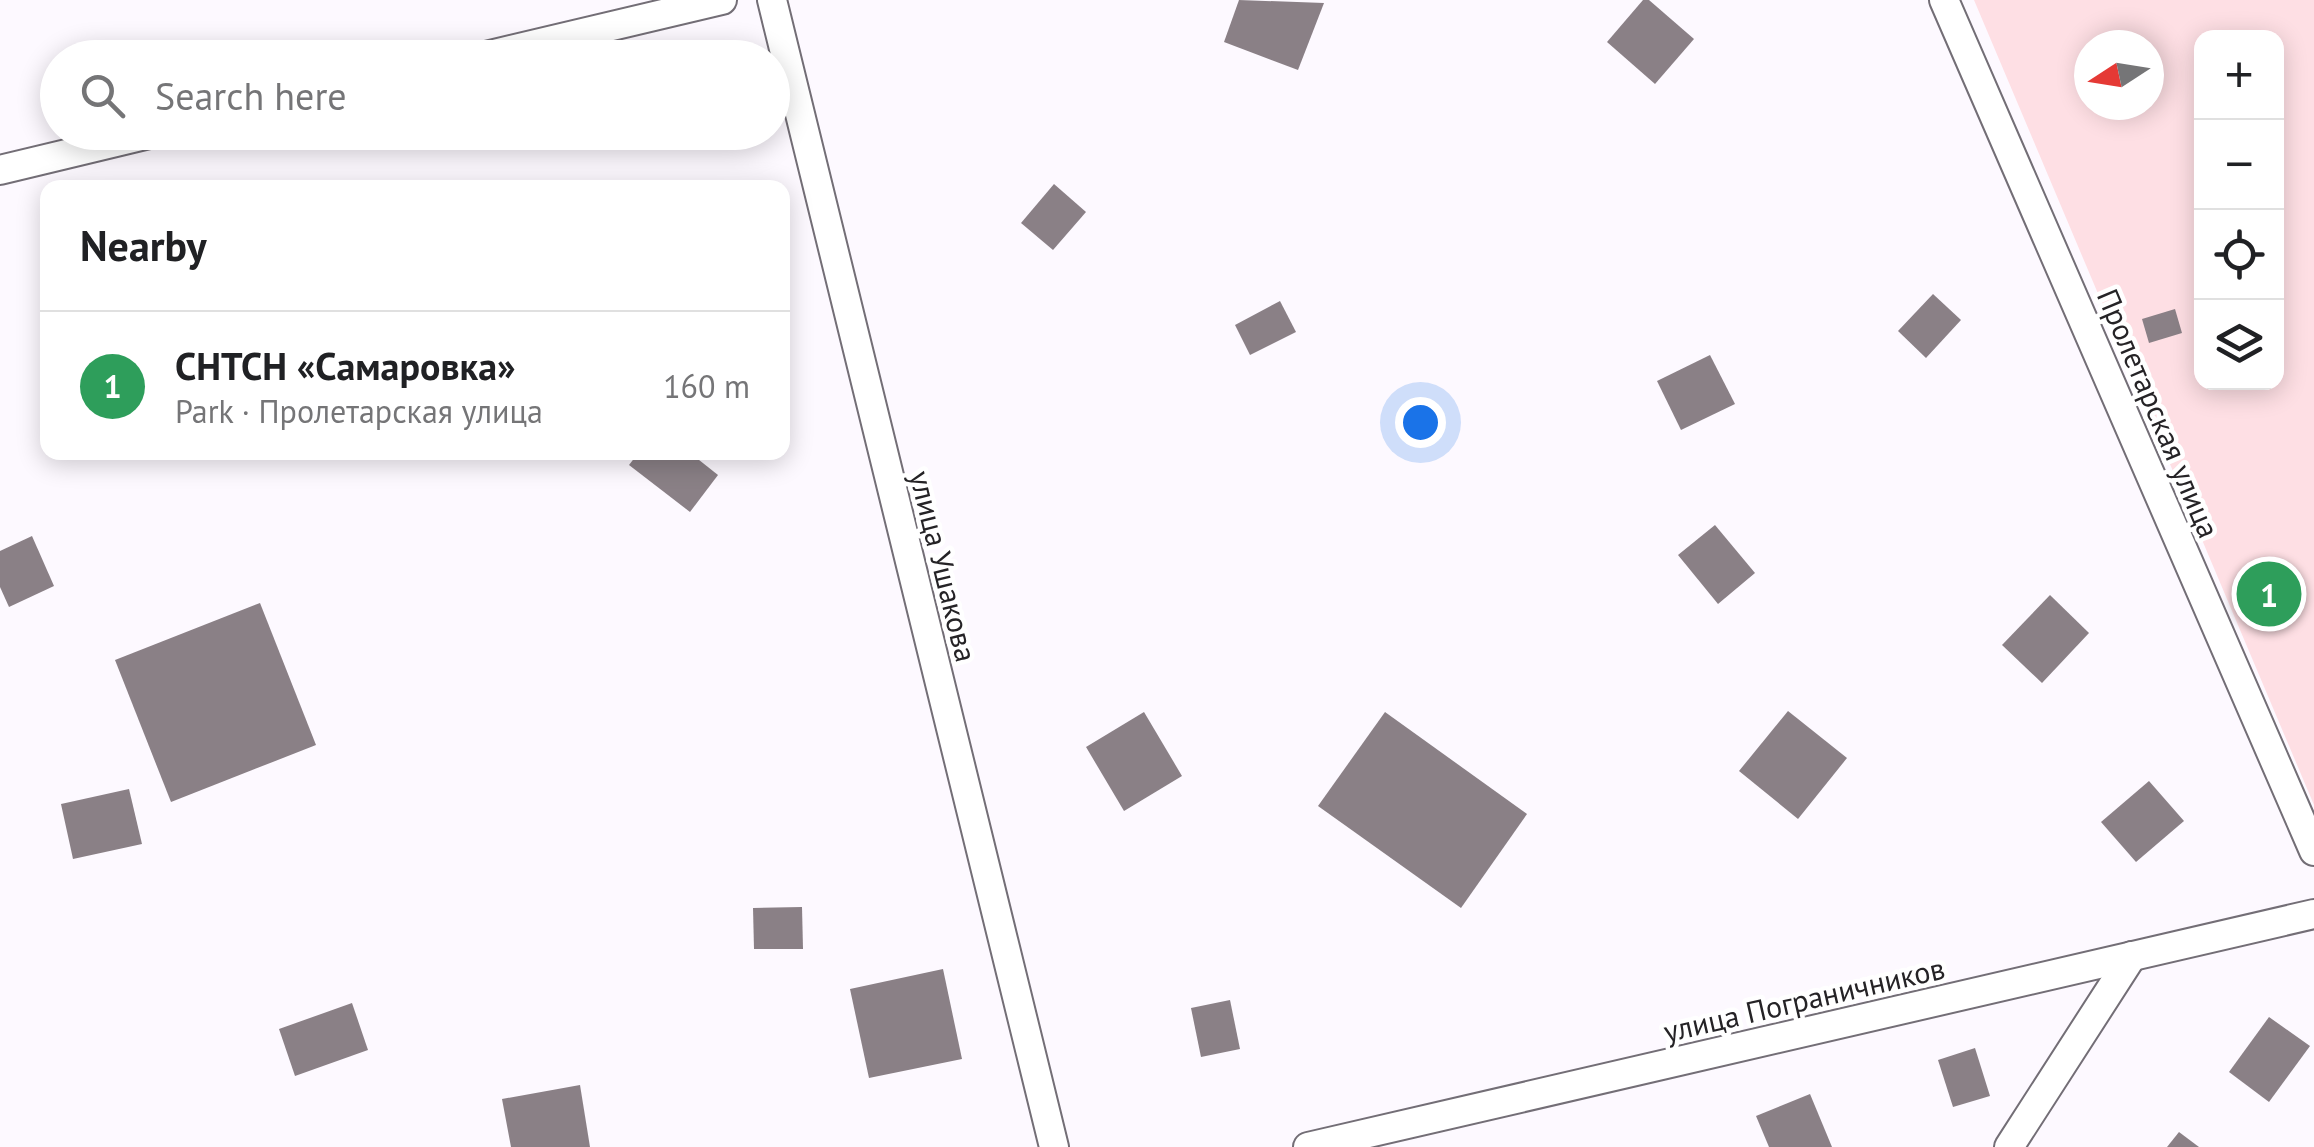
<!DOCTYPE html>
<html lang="en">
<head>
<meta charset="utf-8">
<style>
  body { margin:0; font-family:"PT Sans",sans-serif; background:#f2f2f2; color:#202124 }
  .controls { position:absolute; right:30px; top:30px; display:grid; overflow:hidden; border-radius:20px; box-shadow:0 5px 25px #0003 }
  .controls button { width:90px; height:90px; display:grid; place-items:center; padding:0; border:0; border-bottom:2px solid #e0e0e0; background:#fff; color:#202124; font:50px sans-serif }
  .compass { position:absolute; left:2074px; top:30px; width:90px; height:90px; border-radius:50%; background:#fff; box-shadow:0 5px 25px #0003; rotate:258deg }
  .you { position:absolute; left:1420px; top:422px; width:35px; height:35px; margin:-25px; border:8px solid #fff; border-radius:50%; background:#1a73e8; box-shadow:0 0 0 15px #1a73e833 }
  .badge { display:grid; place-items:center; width:65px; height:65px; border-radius:50%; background:#96721b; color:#fff; font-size:32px; font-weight:700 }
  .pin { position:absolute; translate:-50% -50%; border:5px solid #fff; box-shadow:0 2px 10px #0006 }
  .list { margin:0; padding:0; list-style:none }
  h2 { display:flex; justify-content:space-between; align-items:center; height:130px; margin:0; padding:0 40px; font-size:42px }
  h2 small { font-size:32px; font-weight:400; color:#757577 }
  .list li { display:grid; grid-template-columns:65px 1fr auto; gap:30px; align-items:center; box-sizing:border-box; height:150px; padding:0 40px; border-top:2px solid #e0e0e0 }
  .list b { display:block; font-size:38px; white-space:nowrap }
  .list p { margin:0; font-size:32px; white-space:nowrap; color:#757577 }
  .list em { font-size:32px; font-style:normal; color:#757577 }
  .icon { flex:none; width:55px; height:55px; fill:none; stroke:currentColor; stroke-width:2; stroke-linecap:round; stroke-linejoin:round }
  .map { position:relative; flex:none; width:2314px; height:1147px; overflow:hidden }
  .search { position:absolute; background:#fff; box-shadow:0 5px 25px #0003; left:40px; top:40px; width:750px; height:110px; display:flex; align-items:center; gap:25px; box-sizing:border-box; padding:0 35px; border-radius:55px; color:#757577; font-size:38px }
  .panel { position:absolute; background:#fff; box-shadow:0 5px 25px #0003; left:40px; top:180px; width:750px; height:280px; border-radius:20px }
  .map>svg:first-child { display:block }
  .green { fill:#fedfe4; fill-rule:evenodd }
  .building { fill:#8a8086 }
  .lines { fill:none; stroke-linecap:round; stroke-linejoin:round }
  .minor-casing { stroke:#736e76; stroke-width:32 }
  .minor { stroke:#fff; stroke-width:28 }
  .labels { text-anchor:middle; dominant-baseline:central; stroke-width:9; stroke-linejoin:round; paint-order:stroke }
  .street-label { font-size:30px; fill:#252326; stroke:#fff }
</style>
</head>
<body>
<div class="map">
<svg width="2314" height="1147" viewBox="0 0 2314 1147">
  <rect width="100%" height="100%" fill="#fdf9ff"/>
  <path class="green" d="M1974,0H2314V805ZM2202,38H2276V382H2202ZM2089,45H2149V105H2089Z"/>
  <g class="building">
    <polygon points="1239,0 1324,3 1298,70 1224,42"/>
    <polygon points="1643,0 1649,0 1694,39 1655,84 1607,42"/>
    <polygon points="1054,184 1086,212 1053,250 1021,223"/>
    <polygon points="1933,294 1961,320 1926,358 1898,331"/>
    <polygon points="1280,301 1296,332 1250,355 1235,325"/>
    <polygon points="2175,309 2182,333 2149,343 2142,319"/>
    <polygon points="1710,355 1735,404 1681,430 1657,381"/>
    <polygon points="639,452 689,452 718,475 690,512 629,465"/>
    <polygon points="1715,525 1755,573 1718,604 1678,555"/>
    <polygon points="32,536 54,586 9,607 0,587 0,551"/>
    <polygon points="2050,595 2089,633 2042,683 2002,645"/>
    <polygon points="260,603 316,745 171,802 115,660"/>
    <polygon points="1788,711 1847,758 1798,819 1739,771"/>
    <polygon points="1144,712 1182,776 1124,811 1086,747"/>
    <polygon points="1385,712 1527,814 1461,908 1318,806"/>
    <polygon points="2149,781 2184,821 2136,862 2101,822"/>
    <polygon points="129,789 142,844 73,859 61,804"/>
    <polygon points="802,907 803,949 754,949 753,908"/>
    <polygon points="943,969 962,1059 869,1078 850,989"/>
    <polygon points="1230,1000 1240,1049 1201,1057 1191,1008"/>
    <polygon points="352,1003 368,1050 295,1076 279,1029"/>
    <polygon points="2269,1017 2310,1046 2269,1102 2229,1072"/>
    <polygon points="1975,1048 1990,1096 1953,1107 1938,1060"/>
    <polygon points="580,1085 590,1147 511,1147 502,1099"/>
    <polygon points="1810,1094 1832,1147 1769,1147 1756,1116"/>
    <polygon points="2179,1132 2199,1147 2167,1147"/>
  </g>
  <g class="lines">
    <g class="minor-casing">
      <g id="minor">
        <polyline points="772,0 1054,1147"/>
        <polyline points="1944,0 2314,851"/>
        <polyline points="477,58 722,0"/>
        <polyline points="0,170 158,132"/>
        <polyline points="1308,1147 2314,914"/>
        <polyline points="2009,1147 2132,956"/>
      </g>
    </g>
    <use href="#minor" class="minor"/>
  </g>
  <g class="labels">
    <g class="street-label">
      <text transform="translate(2159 413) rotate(67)">Пролетарская улица</text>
      <text transform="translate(944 566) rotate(76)">улица Ушакова</text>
      <text transform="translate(1804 999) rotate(-13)">улица Пограничников</text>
    </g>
  </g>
</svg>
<div class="controls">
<button>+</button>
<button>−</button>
<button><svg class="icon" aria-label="locate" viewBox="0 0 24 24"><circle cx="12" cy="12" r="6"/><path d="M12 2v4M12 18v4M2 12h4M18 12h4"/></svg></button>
<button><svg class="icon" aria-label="layers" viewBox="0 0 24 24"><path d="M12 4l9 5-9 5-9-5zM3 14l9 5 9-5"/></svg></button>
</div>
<svg class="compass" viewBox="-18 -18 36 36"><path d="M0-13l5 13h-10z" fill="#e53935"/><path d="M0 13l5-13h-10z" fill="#757577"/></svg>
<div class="you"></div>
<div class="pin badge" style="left:2269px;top:594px;background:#2e9e5b">1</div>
<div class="search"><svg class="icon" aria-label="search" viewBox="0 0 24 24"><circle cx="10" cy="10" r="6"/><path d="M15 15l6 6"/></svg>Search here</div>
<section class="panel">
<h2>Nearby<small></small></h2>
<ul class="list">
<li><span class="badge" style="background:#2e9e5b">1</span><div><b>СНТСН «Самаровка»</b><p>Park · Пролетарская улица</p></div><em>160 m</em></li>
</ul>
</section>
</div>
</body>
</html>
